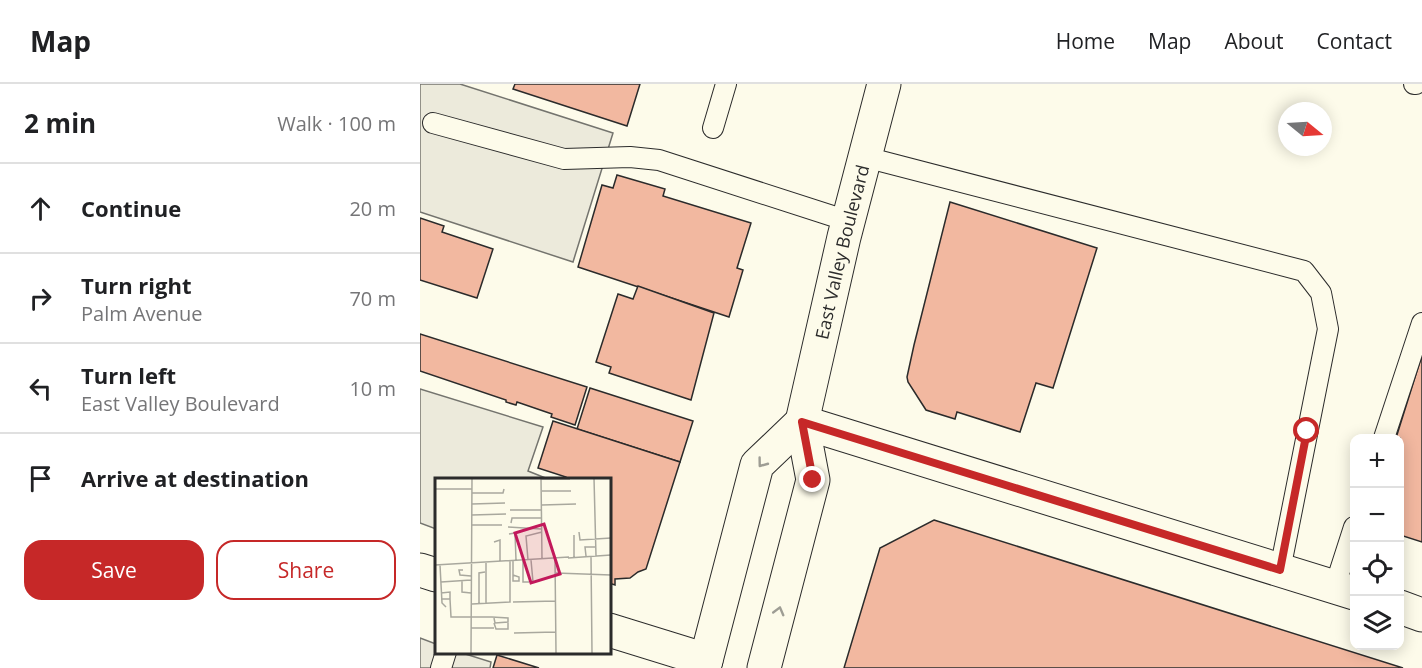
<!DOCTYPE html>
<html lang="en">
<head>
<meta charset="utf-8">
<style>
  body { margin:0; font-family:"Open Sans",sans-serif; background:#f6f6f6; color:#202124 }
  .controls { position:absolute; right:18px; bottom:18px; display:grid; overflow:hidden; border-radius:12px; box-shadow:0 3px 15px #0003 }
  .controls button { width:54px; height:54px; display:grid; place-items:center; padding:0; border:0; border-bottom:2px solid #e0e0e0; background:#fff; color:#202124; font:30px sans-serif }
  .compass { position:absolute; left:858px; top:18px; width:54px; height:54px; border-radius:50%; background:#fff; box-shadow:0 3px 15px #0003; rotate:108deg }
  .stop { position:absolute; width:18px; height:18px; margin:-14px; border:4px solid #c62828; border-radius:50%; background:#fff }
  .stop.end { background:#c62828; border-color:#fff; box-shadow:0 2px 6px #0008 }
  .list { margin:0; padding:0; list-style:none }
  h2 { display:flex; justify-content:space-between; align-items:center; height:78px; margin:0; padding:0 24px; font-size:26px }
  h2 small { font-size:20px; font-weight:400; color:#757577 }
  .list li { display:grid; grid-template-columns:39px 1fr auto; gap:18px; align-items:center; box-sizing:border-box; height:90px; padding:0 24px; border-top:2px solid #e0e0e0 }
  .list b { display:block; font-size:22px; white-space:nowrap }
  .list p { margin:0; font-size:20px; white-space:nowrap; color:#757577 }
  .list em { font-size:20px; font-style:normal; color:#757577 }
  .actions { display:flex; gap:12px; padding:18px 24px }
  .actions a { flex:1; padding:14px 0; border:2px solid #c62828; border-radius:18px; text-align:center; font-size:21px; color:#c62828 }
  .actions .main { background:#c62828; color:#fff }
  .icon { flex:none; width:33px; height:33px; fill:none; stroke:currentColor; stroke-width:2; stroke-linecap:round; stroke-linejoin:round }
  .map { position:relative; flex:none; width:1002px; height:584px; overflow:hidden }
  header { display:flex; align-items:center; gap:36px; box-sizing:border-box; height:84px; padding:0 30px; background:#fff; border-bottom:2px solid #e0e0e0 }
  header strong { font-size:28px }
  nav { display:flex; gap:33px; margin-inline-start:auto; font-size:21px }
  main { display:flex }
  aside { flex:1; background:#fff }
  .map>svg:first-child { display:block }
  .parking { fill:#eceadb; stroke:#74746e; stroke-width:1.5 }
  .building { fill:#f2b8a0; stroke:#2b2b2b; stroke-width:1.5 }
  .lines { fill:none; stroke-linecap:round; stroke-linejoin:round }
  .lane-casing { stroke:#2b2b2b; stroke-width:22 }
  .street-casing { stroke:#2b2b2b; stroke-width:35 }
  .primary-casing { stroke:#2b2b2b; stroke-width:35 }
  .lane { stroke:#fdfbea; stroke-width:20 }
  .street { stroke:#fdfbea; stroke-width:33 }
  .primary { stroke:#fdfbea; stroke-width:33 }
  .oneway { stroke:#9e9d94 }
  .route { stroke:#c62828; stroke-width:8 }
  .labels { text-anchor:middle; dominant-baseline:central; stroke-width:4.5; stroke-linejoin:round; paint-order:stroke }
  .street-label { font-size:18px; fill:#2b2b2b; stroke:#fdfbea }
  .inset-road { fill:none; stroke:#a9a89e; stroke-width:1.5 }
  .view { fill:#c2185b; fill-opacity:0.15; stroke:#c2185b; stroke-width:3 }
  .inset-edge { fill:none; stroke:#2b2b2b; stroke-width:3 }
</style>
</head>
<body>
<header>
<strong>Map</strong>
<nav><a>Home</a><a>Map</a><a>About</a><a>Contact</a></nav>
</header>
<main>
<aside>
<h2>2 min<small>Walk · 100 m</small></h2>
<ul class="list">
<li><svg class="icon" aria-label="ahead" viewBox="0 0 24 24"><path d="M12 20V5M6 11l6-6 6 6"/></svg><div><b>Continue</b></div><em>20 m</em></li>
<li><svg class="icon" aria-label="right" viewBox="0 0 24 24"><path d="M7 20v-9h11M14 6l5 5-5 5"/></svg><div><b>Turn right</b><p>Palm Avenue</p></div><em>70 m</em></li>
<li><svg class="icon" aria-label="left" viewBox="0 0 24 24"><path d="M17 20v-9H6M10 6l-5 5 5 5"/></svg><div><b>Turn left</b><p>East Valley Boulevard</p></div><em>10 m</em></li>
<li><svg class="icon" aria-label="arrive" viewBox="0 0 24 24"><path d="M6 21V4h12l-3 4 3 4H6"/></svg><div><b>Arrive at destination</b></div></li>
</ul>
<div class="actions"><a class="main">Save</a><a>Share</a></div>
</aside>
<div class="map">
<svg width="1002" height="584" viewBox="0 0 1002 584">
  <rect width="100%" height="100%" fill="#fdfbea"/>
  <g class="parking">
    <polygon points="0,0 40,0 193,49 153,178 0,128"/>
    <polygon points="0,305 123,343 108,387 128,395 16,395 16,445 0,439"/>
    <polygon points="0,554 16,560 16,568 39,568 71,578 70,584 0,584"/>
  </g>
  <g class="building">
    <polygon points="95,0 220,0 207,42 93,5"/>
    <polygon points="197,91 245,105 243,112 331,139 317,184 323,186 309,233 158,183 182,101 193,104"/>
    <polygon points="530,118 677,164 633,304 616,299 600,348 537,328 535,335 506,326 488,298 487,293 494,261"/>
    <polygon points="0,134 24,142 22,148 73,165 57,214 0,196"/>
    <polygon points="218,202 294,229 271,316 189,289 191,283 176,278 198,210 213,215"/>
    <polygon points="0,250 167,303 155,341 131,333 132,330 97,318 96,321 86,318 86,316 0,287"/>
    <polygon points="1002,271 1002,458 980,451 980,354 976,354"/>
    <polygon points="170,304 273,337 260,378 157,345"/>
    <polygon points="133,337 260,378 226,485 218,488 210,494 195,495 195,501 189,499 189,395 146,395 146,393 118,384"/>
    <polygon points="514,436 983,584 424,584 460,464"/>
    <polygon points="77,571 119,584 73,584"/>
  </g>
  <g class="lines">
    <g class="lane-casing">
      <g id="lane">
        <polyline points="994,0 996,0"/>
        <polyline points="13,39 144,75 210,73 239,76 428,137"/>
        <polyline points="293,44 306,0"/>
        <polyline points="445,73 884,187 901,209 908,245 860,486"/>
        <polyline points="964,354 1002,239"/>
        <polyline points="915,502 934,443"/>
        <polyline points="21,584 26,568"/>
      </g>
    </g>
    <g class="street-casing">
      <g id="street">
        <polyline points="382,338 934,509"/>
        <polyline points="0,486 16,491"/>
        <polyline points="980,523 1002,531"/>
        <polyline points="189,546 286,576"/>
      </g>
    </g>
    <g class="primary-casing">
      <g id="primary">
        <polyline points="284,584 337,381 382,338"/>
        <path id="s1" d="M344,584L393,396L382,338L424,153L464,0"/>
      </g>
    </g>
    <use href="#lane" class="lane"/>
    <use href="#street" class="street"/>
    <use href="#primary" class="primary"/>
  </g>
  <defs><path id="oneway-chevron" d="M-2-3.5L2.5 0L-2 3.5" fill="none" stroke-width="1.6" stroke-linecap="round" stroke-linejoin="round" transform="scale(1.5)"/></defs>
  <g class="oneway">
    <use href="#oneway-chevron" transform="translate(342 379) rotate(127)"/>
    <use href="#oneway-chevron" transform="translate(359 527) rotate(-75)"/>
  </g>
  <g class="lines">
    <polyline class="route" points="393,396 382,338 860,486 887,347"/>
  </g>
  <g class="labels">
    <g class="street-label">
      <text stroke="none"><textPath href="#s1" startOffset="428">East Valley Boulevard</textPath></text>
    </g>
  </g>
  <g transform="translate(15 394)">
    <rect width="176" height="176" fill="#fdfbea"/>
    <path class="inset-road" d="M106,0L107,81M159,0L161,78M106,1H135M0,11H37M107,13H136M37,15H68L69,11M37,26L70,25M107,27L141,26M75,32H106M37,37L71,36M76,45L77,40H106M37,47H67M73,49L106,51M144,54L145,62L176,60M74,56L80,55L81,82M139,57V79M59,64L65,62V83M151,78L150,69H160M156,78L157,175M133,80L176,77M120,81L121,175M88,82V104H94M93,82L91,58L107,54M96,82L98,104M0,87L134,79M5,87L7,125L11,129M28,92H24L25,97L36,98M121,95L176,97M78,97L84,99V103H78V83M27,103V114L36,115M6,104L36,102M6,115L15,114V121H6M15,121L16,139H57L73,140V144L60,145L59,140M78,124L121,123M44,125V95L50,94M51,125V84M37,126L75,124V83M59,145L61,151H73V145M36,150H59M79,155L121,154M36,175L37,0"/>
    <path class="view" d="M109,46L125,96L96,105L80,55Z"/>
    <rect width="176" height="176" class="inset-edge"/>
  </g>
</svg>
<div class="controls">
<button>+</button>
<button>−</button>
<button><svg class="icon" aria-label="locate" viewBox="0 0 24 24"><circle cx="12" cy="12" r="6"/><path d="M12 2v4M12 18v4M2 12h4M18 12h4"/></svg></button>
<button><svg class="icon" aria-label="layers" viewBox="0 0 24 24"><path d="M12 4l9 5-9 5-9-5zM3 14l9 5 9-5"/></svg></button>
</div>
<svg class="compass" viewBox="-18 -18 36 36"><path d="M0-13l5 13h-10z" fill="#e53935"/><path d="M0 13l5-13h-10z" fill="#757577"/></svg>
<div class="stop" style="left:887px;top:347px"></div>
<div class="stop end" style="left:393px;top:396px"></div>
</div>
</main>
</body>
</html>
